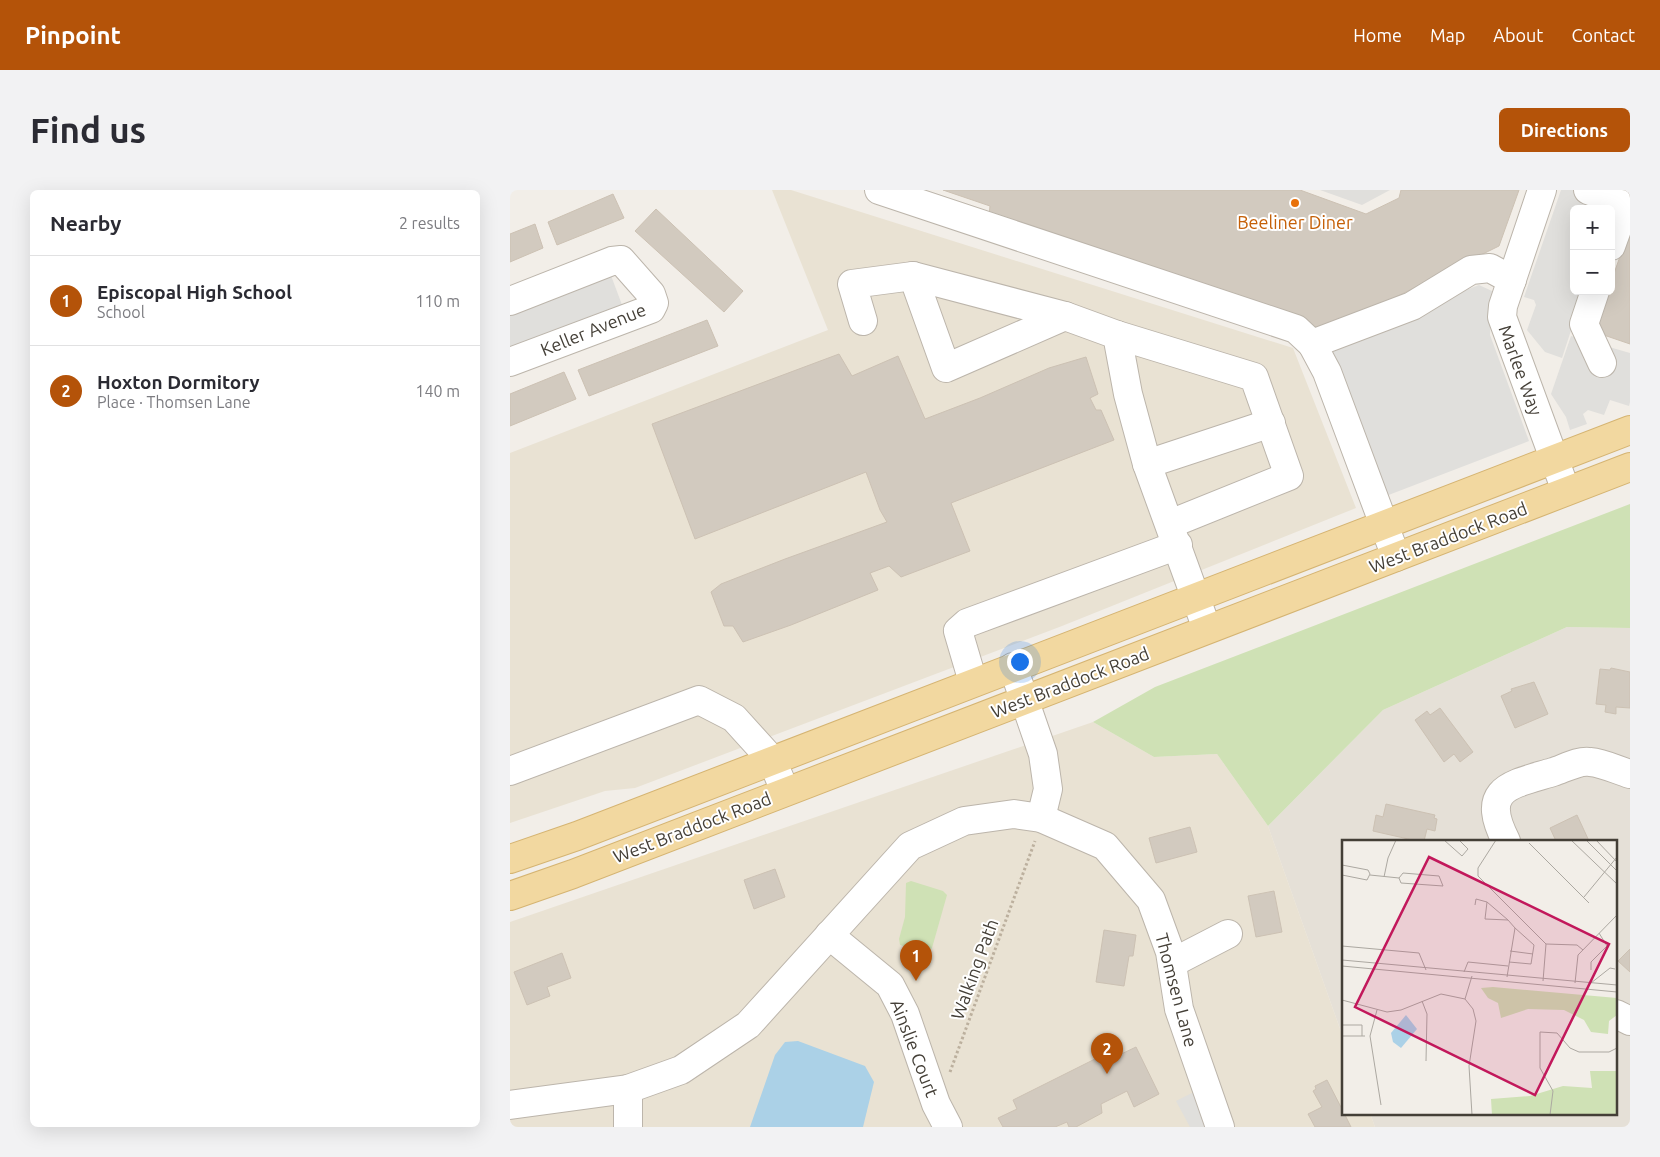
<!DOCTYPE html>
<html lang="en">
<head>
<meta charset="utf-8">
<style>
  body { margin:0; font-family:Ubuntu,sans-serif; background:#f2f2f3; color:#2b2b33 }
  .controls { position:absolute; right:15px; top:15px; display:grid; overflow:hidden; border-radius:8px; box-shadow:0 5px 20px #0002 }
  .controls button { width:45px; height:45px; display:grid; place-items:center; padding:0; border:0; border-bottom:1px solid #e1e1e2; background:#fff; color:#2b2b33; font:25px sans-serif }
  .you { position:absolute; left:509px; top:471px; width:18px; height:18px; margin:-12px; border:4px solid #fff; border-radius:50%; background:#1a73e8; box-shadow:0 0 0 8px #1a73e833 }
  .badge { display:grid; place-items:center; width:32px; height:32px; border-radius:50%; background:#b45309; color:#fff; font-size:16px; font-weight:700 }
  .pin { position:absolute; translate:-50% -41px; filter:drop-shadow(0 1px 2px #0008) }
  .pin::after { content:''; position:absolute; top:26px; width:18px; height:15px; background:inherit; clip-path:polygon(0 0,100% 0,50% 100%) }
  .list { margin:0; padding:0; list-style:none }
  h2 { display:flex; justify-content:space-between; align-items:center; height:65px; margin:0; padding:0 20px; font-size:21px }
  h2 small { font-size:16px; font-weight:400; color:#7c7c81 }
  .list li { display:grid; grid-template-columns:32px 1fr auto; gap:15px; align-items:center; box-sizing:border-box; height:90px; padding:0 20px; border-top:1px solid #e1e1e2 }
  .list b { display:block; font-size:19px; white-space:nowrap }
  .list p { margin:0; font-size:16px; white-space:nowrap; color:#7c7c81 }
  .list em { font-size:16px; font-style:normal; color:#7c7c81 }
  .map { position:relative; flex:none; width:1120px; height:937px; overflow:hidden; border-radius:8px }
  header { display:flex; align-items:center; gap:30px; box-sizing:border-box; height:70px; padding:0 25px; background:#b45309; color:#fff }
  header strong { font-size:24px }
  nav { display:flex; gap:28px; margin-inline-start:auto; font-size:18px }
  .intro { display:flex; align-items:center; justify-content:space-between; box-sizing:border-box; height:120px; padding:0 30px }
  h1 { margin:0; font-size:35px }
  .button { padding:12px 22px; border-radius:8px; background:#b45309; color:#fff; font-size:18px; font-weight:700 }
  main { display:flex; gap:30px; padding:0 30px }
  aside { flex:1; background:#fff; border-radius:8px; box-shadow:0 5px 20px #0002 }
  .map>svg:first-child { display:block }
  .residential { fill:#e5e0d7 }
  .education { fill:#e9e2d3 }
  .green { fill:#cfe1b5 }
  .parking { fill:#e0dfdc }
  .water { fill:#abd1e7 }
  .building { fill:#d2cabf; stroke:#ccc1b3 }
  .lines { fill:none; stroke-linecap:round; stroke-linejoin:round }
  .minor-casing { stroke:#bcb5ab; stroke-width:30 }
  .major-casing { stroke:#d5b472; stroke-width:30 }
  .path { stroke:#bcb09e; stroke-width:3; stroke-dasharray:2.5 2.5; stroke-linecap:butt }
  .minor { stroke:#fff; stroke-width:28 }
  .major { stroke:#f2d8a0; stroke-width:28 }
  .food-dot { fill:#e8710a; stroke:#fff; stroke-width:2 }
  .labels { text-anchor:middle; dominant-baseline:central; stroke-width:4; stroke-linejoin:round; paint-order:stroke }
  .food-label { font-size:18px; fill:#c56008; stroke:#fff }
  .street-label { font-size:18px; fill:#443f37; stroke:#fff }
  .inset-road { fill:none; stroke:#aca8a1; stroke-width:1 }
  .view { fill:#c2185b; fill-opacity:0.15; stroke:#c2185b; stroke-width:2.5 }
  .inset-edge { fill:none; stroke:#443f37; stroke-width:2.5 }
</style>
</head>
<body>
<header>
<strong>Pinpoint</strong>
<nav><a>Home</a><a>Map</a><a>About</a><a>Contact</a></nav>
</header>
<div class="intro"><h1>Find us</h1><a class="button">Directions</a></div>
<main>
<aside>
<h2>Nearby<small>2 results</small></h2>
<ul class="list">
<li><span class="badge">1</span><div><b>Episcopal High School</b><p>School</p></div><em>110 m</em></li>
<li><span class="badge">2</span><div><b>Hoxton Dormitory</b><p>Place · Thomsen Lane</p></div><em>140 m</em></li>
</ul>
</aside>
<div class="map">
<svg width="1120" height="937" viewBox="0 0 1120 937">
  <rect width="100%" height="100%" fill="#f2eee8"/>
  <polygon class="residential" points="1057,437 1120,438 1120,934 1117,937 865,937 860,923 1106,923 1106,651 834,651 834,850 758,636 873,520"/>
  <g class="education">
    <polygon points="262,0 281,0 783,158 846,318 552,436 125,598 95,601 0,633 0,263 318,140"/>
    <polygon points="583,532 644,567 707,564 758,636 834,850 834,923 860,923 865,937 0,937 0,732"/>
  </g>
  <g class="green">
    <polygon points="1120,314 1120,438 1057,437 873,520 758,636 707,564 644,567 583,532 645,497"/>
    <polygon points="401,691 433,701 437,705 422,758 417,763 390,755 389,749 395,727 396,693"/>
  </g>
  <g class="parking">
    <polygon points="810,0 880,0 852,15"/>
    <polygon points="1051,0 1066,0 1086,13 1084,19 1064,19 1064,101 1074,101 1052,168 1035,162 1017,140 1026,115 1024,110 1014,107"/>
    <polygon points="93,64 121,139 0,184 0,99"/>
    <polygon points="969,95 982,101 980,145 1019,251 876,306 817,154"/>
    <polygon points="1061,146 1120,163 1120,212 1119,216 1100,210 1094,225 1078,220 1073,224 1077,234 1060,240 1056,227 1041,204"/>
    <polygon points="702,893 710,937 680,937 666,911"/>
  </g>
  <polygon class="water" points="288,851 355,876 364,892 353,937 240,937 265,865 275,852"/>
  <g class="building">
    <polygon points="433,0 790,0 856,24 889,8 891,0 1009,0 989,56 817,141 479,26 480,16"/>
    <polygon points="1109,0 1120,0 1120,154 1085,142 1098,101 1101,101 1101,92 1119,41"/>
    <polygon points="103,4 114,28 47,55 38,32"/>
    <polygon points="146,19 233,101 214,122 125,41"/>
    <polygon points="25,34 33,58 0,72 0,44"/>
    <polygon points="197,130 208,156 79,206 68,180"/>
    <polygon points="329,164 342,186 388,166 415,229 470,208 539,178 576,167 588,204 580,208 586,220 591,220 604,250 441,313 460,361 391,387 379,376 360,383 368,400 281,435 233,452 223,436 214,436 201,402 211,394 275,369 377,332 370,320 356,282 185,349 142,234"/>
    <polygon points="54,182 66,209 0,236 0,204"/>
    <polygon points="1101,478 1120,482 1120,518 1106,517 1106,524 1095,522 1096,515 1086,514 1090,479 1100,480"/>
    <polygon points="1024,492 1038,524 1005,538 991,506 1002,501 1001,499"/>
    <polygon points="930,518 963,562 950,572 944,564 934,572 905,530 917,521 920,525"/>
    <polygon points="876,614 925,625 924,628 927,629 925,641 917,639 914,651 907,651 863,641 866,625 873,627"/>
    <polygon points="1067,625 1079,651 1046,651 1040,638"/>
    <polygon points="680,637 687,662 646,673 639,648"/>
    <polygon points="265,679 275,707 244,719 234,690"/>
    <polygon points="764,701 772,742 746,747 738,706"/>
    <polygon points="594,740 626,745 623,766 619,766 614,796 586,792"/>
    <polygon points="1120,759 1120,782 1108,771"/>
    <polygon points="52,763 61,788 37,797 40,806 17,815 4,782"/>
    <polygon points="626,857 649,904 624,917 617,901 591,914 592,923 566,937 559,937 557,932 545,937 493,937 488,928 507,919 503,910 601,861 605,867"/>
    <polygon points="817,890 834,923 841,937 805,937 798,924 812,917 803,901 806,899 805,896"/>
  </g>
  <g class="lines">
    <g class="minor-casing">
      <g id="minor">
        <polyline points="369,0 786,139 802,154"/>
        <polyline points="1032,0 993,116 992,127 1056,301"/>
        <polyline points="1078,0 1116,14 1101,56"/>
        <polyline points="403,86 555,126"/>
        <polyline points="1085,101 1074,134 1092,173"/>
        <polyline points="0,111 102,71 111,70 141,104 144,113 141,119 0,172"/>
        <polyline points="353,131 342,94 403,86 436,178 555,126 607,145 618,204 637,274 697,439"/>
        <polyline points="607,145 744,187 779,286 660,334"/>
        <polyline points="637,274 761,233"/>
        <polyline points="886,367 817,182 802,154 902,116 961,80 980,78 1002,90"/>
        <polyline points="503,477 533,564 538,599 531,628"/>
        <polyline points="463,492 448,441 457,433 668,355"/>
        <polyline points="0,581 189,510 224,528 262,570 275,601"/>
        <path d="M996,651C969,598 1000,595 1043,582C1053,579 1069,570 1080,572C1093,573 1107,580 1120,584"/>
        <polyline points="319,745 380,795 395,824 426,914 438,937"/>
        <polyline points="662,773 718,744"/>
        <polyline points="1106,824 1120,831"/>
        <polyline points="118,899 118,937"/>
        <polyline points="0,915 118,899 171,880 238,835 400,656 454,631 504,624 531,628 595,656 641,710 660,762 669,819 710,937"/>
      </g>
    </g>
    <g class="major-casing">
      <g id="major">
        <polyline points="0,669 67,646 1120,240"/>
        <polyline points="0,706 63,684 1120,277"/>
      </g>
    </g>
    <polyline class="path" points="440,882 525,651"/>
    <use href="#minor" class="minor"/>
    <use href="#major" class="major"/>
  </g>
  <circle class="food-dot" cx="785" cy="13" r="5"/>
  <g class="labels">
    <g class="food-label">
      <text x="785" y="32">Beeliner Diner</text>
    </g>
    <g class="street-label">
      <text transform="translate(83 139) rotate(-22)">Keller Avenue</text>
      <text transform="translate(1011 180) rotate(70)">Marlee Way</text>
      <text transform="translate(938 347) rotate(-21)">West Braddock Road</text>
      <text transform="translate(560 492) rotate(-21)">West Braddock Road</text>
      <text transform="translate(182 637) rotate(-21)">West Braddock Road</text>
      <text transform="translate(464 779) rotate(-70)">Walking Path</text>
      <text transform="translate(667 800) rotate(75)">Thomsen Lane</text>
      <text transform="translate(405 858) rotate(69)">Ainslie Court</text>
    </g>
  </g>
  <g transform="translate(832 650)">
    <rect width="275" height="275" fill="#f2eee8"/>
    <path d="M151,147L275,158V175L267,181L266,194L249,192L242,180L222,170L186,169L159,178L156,163L146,158L139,148ZM248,231H275V275H150L149,259L188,256L221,246L250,248Z" fill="#cfe1b5"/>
    <path d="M64,175L75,189L59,208L51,202L49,193Z" fill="#abd1e7"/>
    <path class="inset-road" d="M102,0L120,16L126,9L117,0M154,0L136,28V36L204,104M229,0L275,44M244,0L275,31M254,0L275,22M187,3L247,63M0,25L26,30L28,34L25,40L0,35M61,33L97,36L101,46L59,43L57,38ZM28,35L57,38M42,37L46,18L54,0M242,57L275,17M145,62L166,80M133,65L134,59L145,62L143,79L166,80L173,88L165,137M0,106L77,113L84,130M168,111L191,114M0,120L275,145M167,122L189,124L192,105L173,88M0,126L275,152M249,130V122L265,106L257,93M122,132L126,122L166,126M201,141L204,104L235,105L241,110M233,143L236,115L275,75M249,143L268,128L273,129M123,159L130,136M0,160L45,172L59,170L99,154L123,159L131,169L134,181L127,226L130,275M80,161L85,174L84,221M35,170L28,196L39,265M0,185H20V196M0,196H23M208,275L211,251L198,228V192L215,193L228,208L237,212H267L275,208"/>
    <path class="view" d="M87,17L267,104L193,255L13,167Z"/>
    <rect width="275" height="275" class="inset-edge"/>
  </g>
</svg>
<div class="controls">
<button>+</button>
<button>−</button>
</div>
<div class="you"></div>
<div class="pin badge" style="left:406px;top:791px">1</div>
<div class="pin badge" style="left:597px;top:884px">2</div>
</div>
</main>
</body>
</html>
